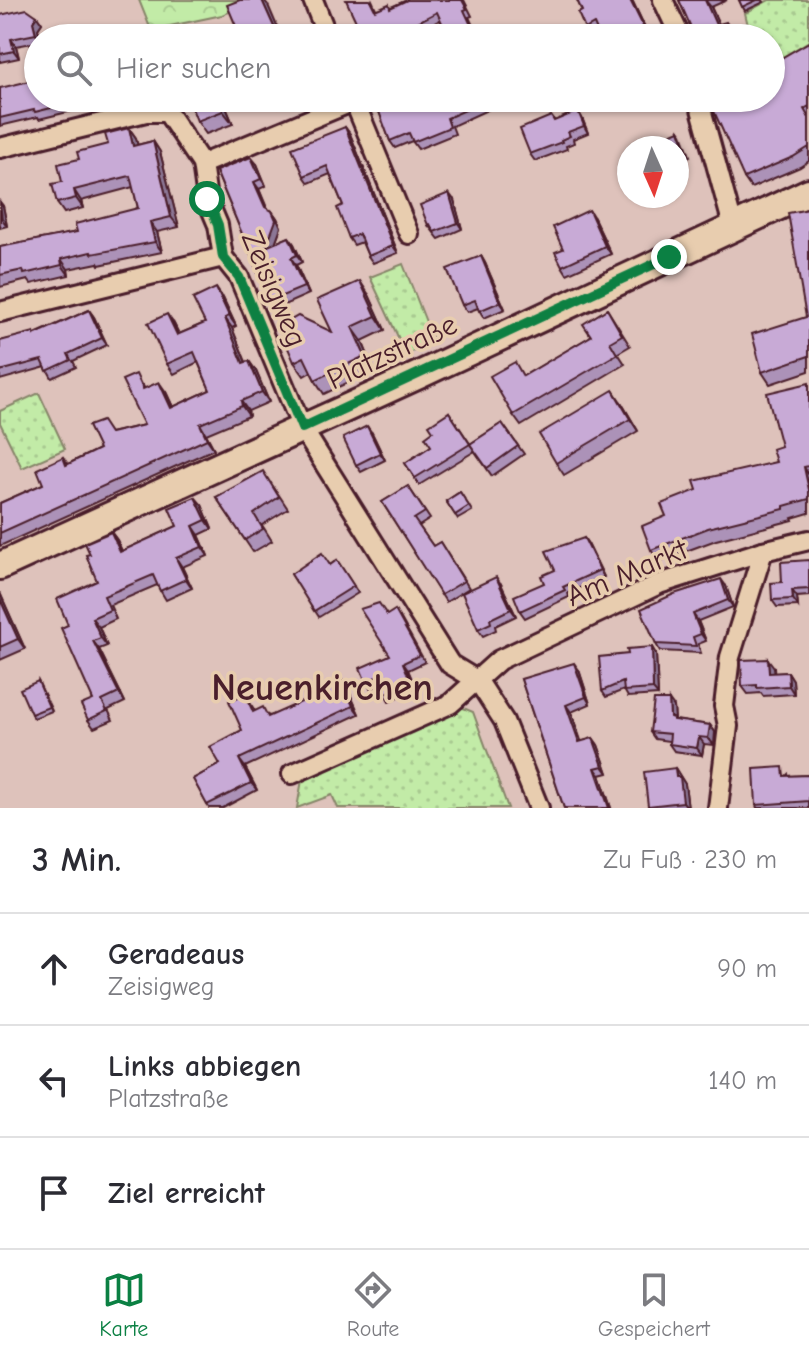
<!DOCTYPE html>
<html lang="de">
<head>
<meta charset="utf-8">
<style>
  body { margin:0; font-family:"Comic Neue",sans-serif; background:#f7f7f7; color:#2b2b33 }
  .compass { position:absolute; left:617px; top:136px; width:72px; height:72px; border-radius:50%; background:#fff; box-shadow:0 2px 6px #0004; rotate:177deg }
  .stop { position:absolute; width:24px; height:24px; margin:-18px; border:6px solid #0b8043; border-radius:50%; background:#fff }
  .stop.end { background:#0b8043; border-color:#fff; box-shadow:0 2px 8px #0008 }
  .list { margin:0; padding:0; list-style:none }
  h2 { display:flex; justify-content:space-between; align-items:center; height:104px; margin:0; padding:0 32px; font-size:34px }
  h2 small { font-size:26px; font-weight:400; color:#7c7c81 }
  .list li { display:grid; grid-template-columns:52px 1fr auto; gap:24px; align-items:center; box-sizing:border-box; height:112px; padding:0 32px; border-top:2px solid #e1e1e2 }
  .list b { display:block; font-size:30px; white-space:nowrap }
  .list p { margin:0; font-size:26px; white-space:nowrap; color:#7c7c81 }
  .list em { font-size:26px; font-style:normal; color:#7c7c81 }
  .icon { flex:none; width:44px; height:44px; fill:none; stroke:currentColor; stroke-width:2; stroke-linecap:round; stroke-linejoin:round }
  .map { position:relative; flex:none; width:809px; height:808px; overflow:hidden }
  .search { position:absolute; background:#fff; box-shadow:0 2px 6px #0004; left:24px; right:24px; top:24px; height:88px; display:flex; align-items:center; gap:20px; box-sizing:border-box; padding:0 28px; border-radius:44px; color:#7c7c81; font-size:30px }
  .sheet { height:440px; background:#fff }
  nav { display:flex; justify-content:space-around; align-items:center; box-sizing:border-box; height:112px; border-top:2px solid #e1e1e2; background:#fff; font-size:22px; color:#7c7c81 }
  nav a { display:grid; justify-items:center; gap:4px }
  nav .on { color:#0b8043 }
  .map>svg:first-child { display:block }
  .grass { fill:url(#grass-dots); stroke:#868569; stroke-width:2 }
  .forest { fill:url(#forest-crowns); stroke:#868569; stroke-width:2 }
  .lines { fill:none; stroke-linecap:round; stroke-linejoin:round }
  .street-casing { stroke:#4a1f2b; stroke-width:24 }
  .secondary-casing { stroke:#4a1f2b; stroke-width:32 }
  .street { stroke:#e8cdaf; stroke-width:18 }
  .secondary { stroke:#e8cdaf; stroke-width:26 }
  .wall { fill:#ac92b8; stroke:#4a1f2b; stroke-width:2 }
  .shaded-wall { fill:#8c7796; stroke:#4a1f2b; stroke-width:2 }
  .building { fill:#c8aad6; stroke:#4a1f2b; stroke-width:2 }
  .route { stroke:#0b8043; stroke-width:10 }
  .labels { text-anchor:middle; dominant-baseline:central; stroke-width:7; stroke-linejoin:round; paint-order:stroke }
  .street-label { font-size:30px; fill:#4a1f2b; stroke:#e8cdaf }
  .district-label { font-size:38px; font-weight:bold; fill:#4a1f2b; stroke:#e8cdaf }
</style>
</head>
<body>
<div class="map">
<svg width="809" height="808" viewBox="0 0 809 808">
  <defs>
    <pattern id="grass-dots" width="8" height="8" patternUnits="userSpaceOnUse" patternTransform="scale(2)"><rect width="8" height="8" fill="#c2eba7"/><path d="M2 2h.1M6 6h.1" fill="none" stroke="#a8c990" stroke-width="1.8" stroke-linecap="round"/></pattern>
    <pattern id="forest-crowns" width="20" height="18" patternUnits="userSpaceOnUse" patternTransform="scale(2)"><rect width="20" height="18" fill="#c2eba7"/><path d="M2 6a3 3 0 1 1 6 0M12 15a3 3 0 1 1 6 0" fill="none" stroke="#a8c990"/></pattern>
  </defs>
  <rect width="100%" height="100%" fill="#dec2bb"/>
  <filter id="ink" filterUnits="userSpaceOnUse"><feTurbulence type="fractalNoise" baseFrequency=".0125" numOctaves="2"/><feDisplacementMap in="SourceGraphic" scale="16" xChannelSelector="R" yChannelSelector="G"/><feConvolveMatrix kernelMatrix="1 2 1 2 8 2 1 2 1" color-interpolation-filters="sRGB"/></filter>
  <g filter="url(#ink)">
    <g class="grass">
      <polygon points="769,0 809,0 809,41 771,64 771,38 751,38 745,13"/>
      <polygon points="403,264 432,337 431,344 406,354 370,277"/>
      <polygon points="39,393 65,449 22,468 0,423 0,411"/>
      <polygon points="461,707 473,712 508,808 338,808 332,795 297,808 302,780"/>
    </g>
    <polygon class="forest" points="139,0 256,0 222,15 151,30"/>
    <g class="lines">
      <g class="street-casing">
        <g id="street">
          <polyline points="313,0 328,38"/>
          <polyline points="663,0 681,38"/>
          <polyline points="353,98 409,234"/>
          <polyline points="698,98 733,226"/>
          <polyline points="0,148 146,112 167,112 202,164 207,199 218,225 223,257 239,277 302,428 450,664 478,681 504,721 539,808"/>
          <polyline points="202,164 354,101"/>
          <polyline points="0,312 223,257"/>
          <polyline points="292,774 450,704 499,660 659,584 763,551 809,540"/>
          <polyline points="718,808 728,726 724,706 730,657 763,551"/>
        </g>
      </g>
      <g class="secondary-casing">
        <polyline id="secondary" points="0,566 419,375 809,192"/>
      </g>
      <use href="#street" class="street"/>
      <use href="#secondary" class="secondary"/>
    </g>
    <g class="wall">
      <polygon points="372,0 376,9 391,7 407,0 464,0 472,16 469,17 476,32 464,38 449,38 440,20 413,34 415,38 351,38 360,30"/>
      <polygon points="577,0 632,0 650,38 600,38 598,33 590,36 585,29 582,11"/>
      <polygon points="679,0 727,0 711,7 719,24 733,32 690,25"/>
      <polygon points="739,0 763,0 764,2 745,11"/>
      <polygon points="0,15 37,16 42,23 38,29 40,38 38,38 38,42 16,46 19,58 0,62"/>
      <polygon points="809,42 809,161 800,167 751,188 744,178 771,98"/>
      <polygon points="0,88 38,98 125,98 39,119 38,117 0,126"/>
      <polygon points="222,98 233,124 206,134 197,121"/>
      <polygon points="272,98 300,98 279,107"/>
      <polygon points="374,98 506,98 507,101 452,126 455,134 418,149 412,141 395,148 390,141"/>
      <polygon points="578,111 582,118 588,133 573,139 574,143 566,146 567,149 535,161 530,154 551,116 555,121"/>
      <polygon points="345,127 350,134 398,253 373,263 368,256 362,242 354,245 349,238 343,205 330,174 309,183 304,176"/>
      <polygon points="129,128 136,138 137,145 153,141 160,152 179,227 157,232 162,252 99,265 98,263 68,269 69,275 31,284 28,280 0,287 0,247 77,232 138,208 133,187 81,201 83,208 64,213 57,203 62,182 79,159 108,144"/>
      <polygon points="679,130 682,134 690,156 677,161"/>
      <polygon points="257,164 266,186 259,189 267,209 272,211 277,218 281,227 275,243 289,237 294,244 302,262 296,265 309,294 275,309 270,301 216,171"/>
      <polygon points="454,200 462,229 439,239 428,225"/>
      <polygon points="0,202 3,206 7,226 0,228"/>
      <polygon points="809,209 809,371 770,384 762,372 806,317"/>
      <polygon points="594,218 611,254 567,274 562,266 563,249"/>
      <polygon points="481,256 485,263 505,309 484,318 478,308 467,312 462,305"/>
      <polygon points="369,295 385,330 362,341 374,370 324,394 315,380 311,372 304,376 294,362 332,332"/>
      <polygon points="223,298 236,326 232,328 246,362 249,361 256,371 269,402 248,411 249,416 206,434 214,449 0,546 0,503 43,484 63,457 68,464 99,449 110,433 144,425 142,384 145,389 166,392 173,407 210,390 198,362 174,374 167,364 174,324 179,334 205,323"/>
      <polygon points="607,309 630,346 618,353 625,364 521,426 513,415 524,376 591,336"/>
      <polygon points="89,310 94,317 107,345 73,361 76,367 52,378 46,367 0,380 0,341 35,334"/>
      <polygon points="809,383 809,513 792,518 793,520 716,540 659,561 651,550 666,516 776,462 781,446"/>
      <polygon points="621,402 638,431 564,475 556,463"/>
      <polygon points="449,412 475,451 419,485 405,463 431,446 433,431"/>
      <polygon points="502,423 524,454 492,476 470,444"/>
      <polygon points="372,433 385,460 361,472 356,465"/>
      <polygon points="271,483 288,509 262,525 272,541 253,552 216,497"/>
      <polygon points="408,486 430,519 419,526 433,546 440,542 469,588 446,602 382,502"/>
      <polygon points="460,492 472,511 458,519 446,501"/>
      <polygon points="202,505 212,529 199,535 208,556 182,567 192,588 166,600 157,585 110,605 116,619 99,627 107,646 99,649 125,702 108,710 113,720 94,728 88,720 93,700 68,625 97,581 90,554 111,532 117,540 122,551 177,526"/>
      <polygon points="584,538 588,544 604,577 568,593 569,597 525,618 520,611 555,570"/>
      <polygon points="337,560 358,593 319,617 291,574 330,565"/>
      <polygon points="809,560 809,596 797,597 798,606 777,607 772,600 782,582"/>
      <polygon points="501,584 516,616 495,626 496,630 483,636 478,629"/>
      <polygon points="726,586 733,607 698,621 706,641 698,644 701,653 660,651 656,644"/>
      <polygon points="0,593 25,649 0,660"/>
      <polygon points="387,615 400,617 425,662 408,670 416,689 389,701 380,685 371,689 366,682 390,655"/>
      <polygon points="656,654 658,695 628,697 624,690 606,697 602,691"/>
      <polygon points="774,667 774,673 788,672 793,680 794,694 763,696 761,693 748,694 742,686"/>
      <polygon points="579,670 590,704 571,712 581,742 593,738 598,745 608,773 600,775 611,808 564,808 521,679"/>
      <polygon points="38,681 52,711 34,718 31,714"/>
      <polygon points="347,687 359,714 245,767 257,790 223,808 209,808 193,779 220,764 242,730 245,694 255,711 270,716"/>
      <polygon points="674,707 675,720 710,725 715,732 714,745 704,744 702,755 674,751 669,744 669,741 655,739 650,732"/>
      <polygon points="675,768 685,784 688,808 649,808 648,806"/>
      <polygon points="788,774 788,776 809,775 809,808 757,808 756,805"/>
    </g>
    <g class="shaded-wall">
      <polygon points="262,0 264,0 268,5 282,38 279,38"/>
      <polygon points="630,0 632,0 650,38 649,38"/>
      <polygon points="705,0 711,7 723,35 716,25"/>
      <polygon points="37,16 42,23 38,29 40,38 38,38 36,34 33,22"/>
      <polygon points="726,22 733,32 735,38 731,38"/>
      <polygon points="11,39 16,46 19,58 14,51"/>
      <polygon points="218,98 222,98 233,124 223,111"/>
      <polygon points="578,111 582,118 588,133 584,126"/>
      <polygon points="345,127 350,134 398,253 393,246"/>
      <polygon points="129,128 136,138 140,156 133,146"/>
      <polygon points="153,141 160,152 179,227 171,217"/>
      <polygon points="251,157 257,164 266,186 261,179"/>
      <polygon points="254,182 259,189 270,215 265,207"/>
      <polygon points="74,190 81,201 83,208 76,198"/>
      <polygon points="449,193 454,200 462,229 458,223"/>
      <polygon points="0,202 3,206 7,226 2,219"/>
      <polygon points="589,210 594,218 611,254 605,246"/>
      <polygon points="272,211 277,218 281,227 271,254 266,247"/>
      <polygon points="150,222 157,232 162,252 155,242"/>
      <polygon points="289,237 294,244 302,262 297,255"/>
      <polygon points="481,256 485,263 505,309 500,302"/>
      <polygon points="291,258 296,265 309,294 304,287"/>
      <polygon points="61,259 68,269 69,275 62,265"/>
      <polygon points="360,281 369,295 385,330 376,316"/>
      <polygon points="216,288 223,298 236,326 229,316"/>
      <polygon points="89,310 94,317 107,345 102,338"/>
      <polygon points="167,314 174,324 184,345 177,335"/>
      <polygon points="225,318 232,328 250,373 243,363"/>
      <polygon points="352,327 362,341 374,370 365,356"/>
      <polygon points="249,361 256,371 269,402 262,392"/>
      <polygon points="159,382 166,392 178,418 171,408"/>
      <polygon points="613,390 621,402 638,431 630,419"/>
      <polygon points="241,401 248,411 249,416 242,406"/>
      <polygon points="200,424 206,434 214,449 207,439"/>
      <polygon points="367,426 372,433 385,460 380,453"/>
      <polygon points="804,467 809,475 809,490"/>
      <polygon points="195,497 202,505 212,529 206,520"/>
      <polygon points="193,526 199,535 208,556 202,547"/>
      <polygon points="111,532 117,540 126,561 120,552"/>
      <polygon points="584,538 588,544 604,577 600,570"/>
      <polygon points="176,558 182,567 192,588 186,579"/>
      <polygon points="496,577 501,584 516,616 511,609"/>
      <polygon points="721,579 726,586 733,607 728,600"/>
      <polygon points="792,590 797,597 798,606 793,599"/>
      <polygon points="0,593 25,649 18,639 0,599"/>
      <polygon points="693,614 698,621 706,641 701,634"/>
      <polygon points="92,618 99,627 107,646 101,638"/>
      <polygon points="93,641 99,649 125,702 119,693"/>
      <polygon points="652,647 656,654 658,695 653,689"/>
      <polygon points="768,659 774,667 775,681 769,673"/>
      <polygon points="403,663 408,670 416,689 411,682"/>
      <polygon points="574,663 579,670 590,704 586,697"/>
      <polygon points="788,672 793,680 794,694 789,686"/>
      <polygon points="341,679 347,687 359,714 353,706"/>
      <polygon points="669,700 674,707 675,720 678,725 670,717"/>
      <polygon points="566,705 571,712 584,749 579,742"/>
      <polygon points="710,725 715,732 714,745 708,738"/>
      <polygon points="699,737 704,744 702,755 697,748"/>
      <polygon points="593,738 598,745 608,773 603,766"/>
      <polygon points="239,759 245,767 257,790 251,783"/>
      <polygon points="595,768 600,775 611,808 609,808"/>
      <polygon points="675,768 685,784 688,808 683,802 676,777"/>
    </g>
    <g class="building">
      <polygon points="240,0 262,0 279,38 241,38 227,5"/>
      <polygon points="346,0 370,0 375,10 389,4 390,8 407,0 462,0 467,9 464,10 471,25 448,36 437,12 408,27 411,32 399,38 351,38 350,35 360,30"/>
      <polygon points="577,0 630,0 649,38 616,38 615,36 611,38 600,38 594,24 585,29 578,13 582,11"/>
      <polygon points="679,0 705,0 716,25 726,22 731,38 694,38 690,25"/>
      <polygon points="739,0 757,0 742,7"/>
      <polygon points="27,9 37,16 33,22 36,34 11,39 14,51 0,54 0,15"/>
      <polygon points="189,27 193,36 198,34 200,38 164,38"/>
      <polygon points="809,42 809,106 804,109 809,118 809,147 793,157 744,178 708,98 771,98 771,64"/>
      <polygon points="38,79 38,98 91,98 35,112 34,110 0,118 0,88"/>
      <polygon points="188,98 218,98 223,111 197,121"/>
      <polygon points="374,98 493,98 447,118 450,127 413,142 409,133 390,141"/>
      <polygon points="578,111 584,126 568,132 570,136 561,140 562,142 530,154 520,129 551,116 554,121"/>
      <polygon points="345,127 393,246 368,256 359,234 349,238 337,208 343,205 327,166 304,176 292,148"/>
      <polygon points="129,128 133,146 153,141 171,217 150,222 155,242 92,254 91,252 61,259 62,265 24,274 23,270 0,275 0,247 77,232 75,224 138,208 130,176 74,190 76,198 57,203 52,184 62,182 58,164 79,159 77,152 108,144 105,134"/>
      <polygon points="679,130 687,152 677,156 677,148 638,148"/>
      <polygon points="251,157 261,179 254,182 265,207 272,211 276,220 266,247 289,237 297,255 291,258 304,287 270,301 216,171"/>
      <polygon points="449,193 458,223 434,232 430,224 428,225 420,205"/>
      <polygon points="809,209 809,356 762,372 752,334 806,317 788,213"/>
      <polygon points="589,210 605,246 562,266 555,252 563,249 553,227"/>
      <polygon points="481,256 500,302 479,311 475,300 462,305 447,269"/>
      <polygon points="360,281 376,316 352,327 365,356 315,380 304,357 294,362 279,327 298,316 332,332 317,300"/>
      <polygon points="216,288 229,316 225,318 243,363 249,361 262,392 241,401 242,406 200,424 207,439 0,533 0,503 43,484 37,469 63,457 66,465 99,449 88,426 102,421 110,433 144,425 122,380 136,374 143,389 159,382 171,408 210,390 194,352 167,364 148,323 167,314 177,335 205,323 193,299"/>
      <polygon points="607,309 622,335 610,342 617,354 513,415 490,376 515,362 523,376 591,336 583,324"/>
      <polygon points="89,310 102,338 68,354 71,360 47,371 42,360 0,371 0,341 34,332 34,335"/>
      <polygon points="809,383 809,466 804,467 809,490 809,499 784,506 784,509 708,528 651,550 642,526 666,516 661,504 697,490 694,481 776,462 772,449 781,446 767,393"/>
      <polygon points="613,390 630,419 556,463 539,434"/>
      <polygon points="449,412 470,444 415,478 405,463 431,446 425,437 433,431 429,425"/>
      <polygon points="502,423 518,446 487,468 470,444"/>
      <polygon points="367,426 380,453 356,465 343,438"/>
      <polygon points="263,471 279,497 254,514 263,529 245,540 216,497"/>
      <polygon points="408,486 425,512 414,519 433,546 440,542 464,581 441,595 382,502"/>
      <polygon points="460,492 469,506 455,515 446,501"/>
      <polygon points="195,497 206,520 193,526 202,547 176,558 186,579 160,591 153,575 104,596 110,610 92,618 101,638 93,641 119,693 102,701 107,711 88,720 81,705 93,700 61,628 68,625 57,599 97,581 86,555 90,554 85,543 111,532 120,552 177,526 169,508"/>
      <polygon points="584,538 600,570 563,587 565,590 520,611 514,596 544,583 541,576 555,570 546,551"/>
      <polygon points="322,553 330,565 337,560 354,586 314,611 291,574"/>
      <polygon points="809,560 809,589 792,590 793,599 772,600 771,583 782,582 781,562"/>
      <polygon points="496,577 511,609 490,619 491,623 478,629 462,593"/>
      <polygon points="721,579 728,600 693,614 701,634 693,637 696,646 656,644 641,609 674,594"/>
      <polygon points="0,599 18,639 0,647"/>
      <polygon points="379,603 387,615 395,610 420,655 403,663 411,682 384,694 376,677 366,682 360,668 390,655 360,609"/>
      <polygon points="652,647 653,689 624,691 623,682 602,691 599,657 628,654 627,649"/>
      <polygon points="768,659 769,673 788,672 789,686 757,688 757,685 742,686 741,660"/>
      <polygon points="574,663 586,697 566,705 579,742 593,738 603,766 595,768 609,808 564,808 521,679"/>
      <polygon points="341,679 353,706 239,759 251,783 207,805 193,779 220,764 210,747 242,730 229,701 245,694 253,712 263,707 268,717 306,700 304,694"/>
      <polygon points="38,681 49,707 31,714 20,689"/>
      <polygon points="654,700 669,700 670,717 673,718 673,720 710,725 708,738 699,737 697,748 669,744 670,734 650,732"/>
      <polygon points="783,767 784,776 809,775 809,801 756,805 754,769"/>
      <polygon points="675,768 676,777 680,777 683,802 648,806 644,772"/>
    </g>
  </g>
  <g class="lines" filter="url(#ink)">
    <polyline class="route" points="207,199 218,225 223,257 239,277 302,428 669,257"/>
  </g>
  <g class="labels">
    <g class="street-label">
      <text transform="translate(274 289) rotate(67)">Zeisigweg</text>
      <text transform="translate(392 352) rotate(-25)">Platzstraße</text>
      <text transform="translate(627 573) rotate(-23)">Am Markt</text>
    </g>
    <g class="district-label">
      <text x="322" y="688">Neuenkirchen</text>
    </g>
  </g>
</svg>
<svg class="compass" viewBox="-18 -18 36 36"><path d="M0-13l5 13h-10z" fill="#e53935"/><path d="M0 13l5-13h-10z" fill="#7c7c81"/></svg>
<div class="stop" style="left:207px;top:199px"></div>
<div class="stop end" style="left:669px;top:257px"></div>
<div class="search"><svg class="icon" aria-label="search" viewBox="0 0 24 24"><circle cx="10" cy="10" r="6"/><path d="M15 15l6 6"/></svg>Hier suchen</div>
</div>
<section class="sheet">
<h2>3 Min.<small>Zu Fuß · 230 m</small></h2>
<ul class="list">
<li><svg class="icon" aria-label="ahead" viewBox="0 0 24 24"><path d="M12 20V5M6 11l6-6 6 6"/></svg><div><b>Geradeaus</b><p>Zeisigweg</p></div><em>90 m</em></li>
<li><svg class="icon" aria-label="left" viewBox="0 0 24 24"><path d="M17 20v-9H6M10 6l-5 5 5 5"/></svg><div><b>Links abbiegen</b><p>Platzstraße</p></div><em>140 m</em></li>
<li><svg class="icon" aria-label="arrive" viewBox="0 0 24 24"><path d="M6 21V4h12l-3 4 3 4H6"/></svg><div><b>Ziel erreicht</b></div></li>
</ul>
</section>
<nav>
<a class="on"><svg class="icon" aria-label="map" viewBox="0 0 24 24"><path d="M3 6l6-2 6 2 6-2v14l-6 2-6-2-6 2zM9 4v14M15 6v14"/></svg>Karte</a>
<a><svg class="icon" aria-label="directions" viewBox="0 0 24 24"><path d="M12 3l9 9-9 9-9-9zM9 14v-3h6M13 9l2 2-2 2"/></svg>Route</a>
<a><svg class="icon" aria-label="saved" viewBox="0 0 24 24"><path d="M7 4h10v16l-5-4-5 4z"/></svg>Gespeichert</a>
</nav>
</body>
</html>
